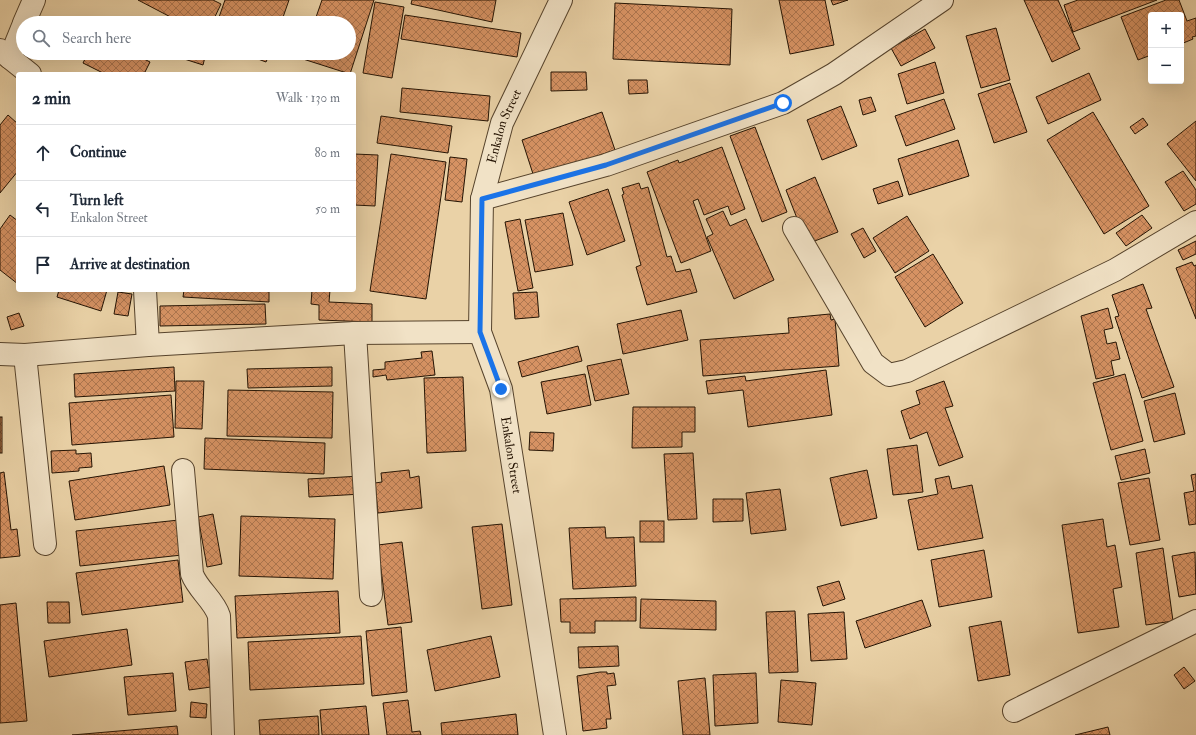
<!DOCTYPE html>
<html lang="en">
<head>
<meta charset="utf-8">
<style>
  body { margin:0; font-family:"IM FELL Double Pica",serif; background:#f2f2f3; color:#1f2937 }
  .controls { position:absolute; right:12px; top:12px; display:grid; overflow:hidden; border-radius:4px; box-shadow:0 4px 16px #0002 }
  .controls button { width:36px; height:36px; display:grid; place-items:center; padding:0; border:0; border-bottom:1px solid #e0e1e3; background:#fff; color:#1f2937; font:20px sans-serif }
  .stop { position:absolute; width:12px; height:12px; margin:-9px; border:3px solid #1a73e8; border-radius:50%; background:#fff }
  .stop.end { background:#1a73e8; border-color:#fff; box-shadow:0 1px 4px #0008 }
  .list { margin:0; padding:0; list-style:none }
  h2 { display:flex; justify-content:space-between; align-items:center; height:52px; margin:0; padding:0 16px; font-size:17px }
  h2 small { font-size:13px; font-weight:400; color:#747a83 }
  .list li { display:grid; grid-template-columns:26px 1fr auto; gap:12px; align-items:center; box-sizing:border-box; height:56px; padding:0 16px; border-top:1px solid #e0e1e3 }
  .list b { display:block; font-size:15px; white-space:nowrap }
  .list p { margin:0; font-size:13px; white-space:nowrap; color:#747a83 }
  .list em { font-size:13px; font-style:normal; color:#747a83 }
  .icon { flex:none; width:22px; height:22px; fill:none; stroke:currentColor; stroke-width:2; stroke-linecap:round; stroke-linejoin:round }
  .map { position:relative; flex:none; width:1196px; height:735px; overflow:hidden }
  .search { position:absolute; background:#fff; box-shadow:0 4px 16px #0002; left:16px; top:16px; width:340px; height:44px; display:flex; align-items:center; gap:10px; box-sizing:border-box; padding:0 14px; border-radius:22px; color:#747a83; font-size:15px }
  .panel { position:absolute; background:#fff; box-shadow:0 4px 16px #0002; left:16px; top:72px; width:340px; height:220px; border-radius:4px }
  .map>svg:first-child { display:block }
  .building { fill:url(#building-cross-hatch); stroke:#241303 }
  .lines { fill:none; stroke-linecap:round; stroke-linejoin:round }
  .minor-casing { stroke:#56432c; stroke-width:24 }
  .minor { stroke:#f1e2c6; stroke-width:22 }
  .route { stroke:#1a73e8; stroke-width:5 }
  .labels { text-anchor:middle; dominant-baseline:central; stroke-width:3; stroke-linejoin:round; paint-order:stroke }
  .street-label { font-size:13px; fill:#241303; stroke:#f1e2c6 }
</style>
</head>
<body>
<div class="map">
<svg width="1196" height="735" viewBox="0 0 1196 735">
  <defs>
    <pattern id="building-cross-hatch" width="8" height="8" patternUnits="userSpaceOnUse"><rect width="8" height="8" fill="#d69263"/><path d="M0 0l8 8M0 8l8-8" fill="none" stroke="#ad764f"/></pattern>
  </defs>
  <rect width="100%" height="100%" fill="#ead2a7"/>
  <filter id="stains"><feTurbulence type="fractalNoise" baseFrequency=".005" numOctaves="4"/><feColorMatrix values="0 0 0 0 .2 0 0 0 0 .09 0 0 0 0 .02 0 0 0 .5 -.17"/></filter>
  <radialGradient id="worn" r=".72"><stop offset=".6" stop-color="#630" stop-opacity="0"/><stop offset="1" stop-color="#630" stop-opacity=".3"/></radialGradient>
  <g class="building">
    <polygon points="138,0 213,0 221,4 212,23 202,23 194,19 192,23 182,23"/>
    <polygon points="225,0 289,0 281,23 217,23"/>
    <polygon points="322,0 374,0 350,74 303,59 305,53 349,53 349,23 314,23"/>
    <polygon points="412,0 496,0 492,22 411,4"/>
    <polygon points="779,0 825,0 834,45 790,54"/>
    <polygon points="831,0 848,0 833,5"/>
    <polygon points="1024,0 1058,0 1080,49 1052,62"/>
    <polygon points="1078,0 1157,0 1073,32 1064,5"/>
    <polygon points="1166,0 1179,0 1187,21 1196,18 1196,36 1192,37 1193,39 1181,44 1181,15 1151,15 1151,55 1138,60 1121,17"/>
    <polygon points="375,2 404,7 392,78 363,73"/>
    <polygon points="615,3 732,9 730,65 613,59"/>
    <polygon points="405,15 521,33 517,57 401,39"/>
    <polygon points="996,28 1010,80 981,88 966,36"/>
    <polygon points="925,29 935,48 901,66 891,48"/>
    <polygon points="88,53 132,53 150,62 144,74 105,74 83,63"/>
    <polygon points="179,53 206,53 203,65 178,57"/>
    <polygon points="242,53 270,53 266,62"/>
    <polygon points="935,62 944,93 907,104 898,74"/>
    <polygon points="551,72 586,72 587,90 551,91"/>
    <polygon points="1089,73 1101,100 1048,124 1036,97"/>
    <polygon points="628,80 647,80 648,93 629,94"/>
    <polygon points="1010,83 1027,132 994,143 978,94"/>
    <polygon points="402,88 490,96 488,121 400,112"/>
    <polygon points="871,97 876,111 863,115 859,100"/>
    <polygon points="944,99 955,129 906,146 895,116"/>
    <polygon points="841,106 857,146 822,160 807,120"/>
    <polygon points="602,112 615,150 534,177 522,140"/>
    <polygon points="1093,112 1149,206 1104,234 1047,140"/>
    <polygon points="8,115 18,124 18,171 0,193 0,125"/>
    <polygon points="381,116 452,126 448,153 377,143"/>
    <polygon points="1143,118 1148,125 1135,134 1130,127"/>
    <polygon points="1196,121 1196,181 1167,144"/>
    <polygon points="755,127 787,212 762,222 730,136"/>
    <polygon points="958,140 969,176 909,195 898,159"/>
    <polygon points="722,147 745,209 731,215 728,206 704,215 698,199 693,201 711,251 681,263 647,172 678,160 679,163"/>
    <polygon points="354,154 378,155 375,206 354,205"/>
    <polygon points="391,154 446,162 426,299 370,291"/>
    <polygon points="450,157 467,159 462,202 445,200"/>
    <polygon points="1183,171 1196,190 1196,204 1184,211 1165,182"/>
    <polygon points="815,177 838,232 807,244 786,190"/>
    <polygon points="898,181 903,196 878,204 873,189"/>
    <polygon points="639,183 641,189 648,187 667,257 671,256 676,272 690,269 697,292 647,305 636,267 641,265 622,195 624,194 622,188"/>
    <polygon points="608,189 625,241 587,255 569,202"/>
    <polygon points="723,211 730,226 746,219 774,280 734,299 707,237 713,234 706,219"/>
    <polygon points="563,213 573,265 535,272 525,220"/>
    <polygon points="10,215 18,221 18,284 0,270 0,229"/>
    <polygon points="1142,215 1152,228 1126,246 1116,233"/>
    <polygon points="907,216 929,251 895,273 873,238"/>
    <polygon points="520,219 533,288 518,291 505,222"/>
    <polygon points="863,228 876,251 864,258 851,234"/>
    <polygon points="1196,241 1196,254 1183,260 1178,250"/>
    <polygon points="933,254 963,303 925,327 895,277"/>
    <polygon points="1192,262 1194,266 1196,265 1196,319 1176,268"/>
    <polygon points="1143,284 1152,308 1146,309 1174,387 1142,398 1115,317 1119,316 1112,295"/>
    <polygon points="59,290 107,290 101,311 57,297"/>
    <polygon points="184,290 269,290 269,302 183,297"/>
    <polygon points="312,290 330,290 329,302 372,304 372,322 319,320 319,305 311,304"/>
    <polygon points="118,292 132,294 128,316 114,314"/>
    <polygon points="537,292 539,317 515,319 513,293"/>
    <polygon points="265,304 266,324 160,326 160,306"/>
    <polygon points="1108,308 1113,328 1104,330 1107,344 1116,342 1120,359 1111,361 1114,375 1096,379 1081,316"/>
    <polygon points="681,310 688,340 623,354 617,324"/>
    <polygon points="19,313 24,326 11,330 7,317"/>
    <polygon points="830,314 831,320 835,319 839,366 703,376 700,340 789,333 788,318"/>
    <polygon points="578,346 582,361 522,377 518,362"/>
    <polygon points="432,351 435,375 387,380 386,375 373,377 373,370 385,369 385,362 422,358 421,352"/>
    <polygon points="621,359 629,394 595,401 587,366"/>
    <polygon points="174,367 175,391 75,397 74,374"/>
    <polygon points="332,367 332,386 248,388 247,369"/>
    <polygon points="826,370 832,415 748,427 743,390 708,394 706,381 745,376 746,381"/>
    <polygon points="585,374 591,405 547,414 541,382"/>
    <polygon points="1125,374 1143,441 1111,450 1093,383"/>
    <polygon points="463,377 466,451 427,453 424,378"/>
    <polygon points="176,381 204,381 202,429 175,428"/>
    <polygon points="944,381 953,406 945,408 963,457 939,466 927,432 910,439 901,411 920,404 916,391"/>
    <polygon points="228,390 333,392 332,438 227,436"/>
    <polygon points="1175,393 1185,434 1154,442 1144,401"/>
    <polygon points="171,395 174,437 72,445 69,403"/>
    <polygon points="633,407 695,407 695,432 682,432 682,447 632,448"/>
    <rect x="0" y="417" width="2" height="36"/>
    <polygon points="530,432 554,433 553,451 529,450"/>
    <polygon points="205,438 325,443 324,474 204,469"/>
    <polygon points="917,445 923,492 893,495 887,449"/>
    <polygon points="1145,449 1150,473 1121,480 1115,456"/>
    <polygon points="76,450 76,454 91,453 92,467 79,468 79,471 52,473 51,451"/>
    <polygon points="693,453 697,519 668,520 664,454"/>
    <polygon points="164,466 170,505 75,520 69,481"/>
    <polygon points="409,470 410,478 419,476 422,508 378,513 375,483 382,482 381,473"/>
    <polygon points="867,470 877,518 841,526 830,478"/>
    <polygon points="4,472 11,530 17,529 20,556 0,558 0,473"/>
    <polygon points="1196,474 1196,524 1189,525 1184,493 1194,491 1191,475"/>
    <polygon points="361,476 362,494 309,497 308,479"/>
    <polygon points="949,476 952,489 972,485 983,538 918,550 908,500 938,494 935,479"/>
    <polygon points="1149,478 1160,540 1130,545 1118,483"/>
    <polygon points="780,489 786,530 751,534 746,493"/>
    <polygon points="713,499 743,499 743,521 713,522"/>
    <polygon points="213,514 222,564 207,567 198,517"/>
    <polygon points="241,516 335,519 333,579 239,576"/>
    <polygon points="1103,519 1107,547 1115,545 1122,587 1113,589 1119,627 1078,633 1062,525"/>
    <polygon points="179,520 182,555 80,566 76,531"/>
    <rect x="640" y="521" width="24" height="21"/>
    <polygon points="502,524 512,605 482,609 472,527"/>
    <polygon points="605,527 606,538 634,537 636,586 573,589 569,528"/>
    <polygon points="402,542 412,622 388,625 378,545"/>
    <polygon points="1163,548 1173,621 1146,625 1136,553"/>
    <polygon points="984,550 992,597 939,607 931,560"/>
    <polygon points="1195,552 1196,594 1179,597 1172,556"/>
    <polygon points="178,560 183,602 82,615 76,573"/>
    <polygon points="839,581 845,599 823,606 817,587"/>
    <polygon points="338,591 340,633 237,638 235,596"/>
    <polygon points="636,597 636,621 595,621 595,633 570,633 570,622 561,622 560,599"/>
    <polygon points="641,599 716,601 716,630 640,628"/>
    <polygon points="922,600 931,626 865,648 856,621"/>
    <polygon points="47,602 69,602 70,623 48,623"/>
    <polygon points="16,603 27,721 0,723 0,605"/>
    <polygon points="795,611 798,672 769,673 766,612"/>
    <polygon points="844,612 847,659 811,661 808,614"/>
    <polygon points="1001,621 1010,675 978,681 969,627"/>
    <polygon points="401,627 407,692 372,696 366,631"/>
    <polygon points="127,629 132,665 49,677 44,641"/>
    <polygon points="361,636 364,684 250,690 248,642"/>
    <polygon points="491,636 500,677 435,691 427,650"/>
    <polygon points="618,646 619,666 579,668 578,647"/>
    <polygon points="207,659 211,687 189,690 185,662"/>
    <polygon points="1184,667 1195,681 1184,689 1174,675"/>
    <polygon points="600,672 607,672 607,674 614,673 616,685 607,686 611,719 606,719 607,728 583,731 577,676"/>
    <polygon points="173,673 176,711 128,715 124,677"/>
    <polygon points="756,673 758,723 715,726 713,675"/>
    <polygon points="705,678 710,735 683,735 678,681"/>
    <polygon points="781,680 816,683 812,725 778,722"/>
    <polygon points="408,700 412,732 420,731 421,735 387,735 383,703"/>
    <polygon points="191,702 207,704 206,718 190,717"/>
    <polygon points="366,706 369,735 322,735 320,710"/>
    <polygon points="516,714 518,735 442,735 441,723"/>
    <polygon points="318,716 319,735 260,735 259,720"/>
    <polygon points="177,726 178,735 72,735"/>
    <polygon points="1108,727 1110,735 1075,735"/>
  </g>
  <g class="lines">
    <g class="minor-casing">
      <g id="minor">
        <polyline points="24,23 34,0"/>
        <polyline points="0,50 30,74"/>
        <polyline points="10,58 23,26"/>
        <polyline points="482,199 606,165 783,103 834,74 942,0"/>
        <polyline points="794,228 873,363 889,375 907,371 1115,270 1196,222"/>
        <polyline points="145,290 148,345"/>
        <polyline points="355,333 371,595"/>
        <polyline points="0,354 25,355 148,345 355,333 480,332"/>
        <polyline points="25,355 45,544"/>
        <path d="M183,470L192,574C198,590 214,600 219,616L223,735"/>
        <polyline points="1014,711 1196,621"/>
        <path id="s1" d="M555,735L501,389L480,332L482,199L502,123L561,0"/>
      </g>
    </g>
    <use href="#minor" class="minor"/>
  </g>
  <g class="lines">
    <polyline class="route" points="501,389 480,332 482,199 606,165 783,103"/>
  </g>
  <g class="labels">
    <g class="street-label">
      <text stroke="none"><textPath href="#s1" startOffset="620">Enkalon Street</textPath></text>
      <text transform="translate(511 455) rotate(81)">Enkalon Street</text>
    </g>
  </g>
  <rect width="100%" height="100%" filter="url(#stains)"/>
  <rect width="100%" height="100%" fill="url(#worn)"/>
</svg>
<div class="controls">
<button>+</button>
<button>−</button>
</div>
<div class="stop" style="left:783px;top:103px"></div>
<div class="stop end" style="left:501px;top:389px"></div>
<div class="search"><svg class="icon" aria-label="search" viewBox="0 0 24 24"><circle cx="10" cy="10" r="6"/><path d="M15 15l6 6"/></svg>Search here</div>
<section class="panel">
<h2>2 min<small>Walk · 130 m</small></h2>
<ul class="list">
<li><svg class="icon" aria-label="ahead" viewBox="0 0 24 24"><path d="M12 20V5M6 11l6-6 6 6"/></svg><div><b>Continue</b></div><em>80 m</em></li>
<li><svg class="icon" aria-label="left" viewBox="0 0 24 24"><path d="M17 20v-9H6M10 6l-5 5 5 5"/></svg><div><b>Turn left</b><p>Enkalon Street</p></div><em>50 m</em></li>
<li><svg class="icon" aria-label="arrive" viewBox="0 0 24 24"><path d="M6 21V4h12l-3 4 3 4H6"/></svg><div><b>Arrive at destination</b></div></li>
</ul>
</section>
</div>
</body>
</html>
